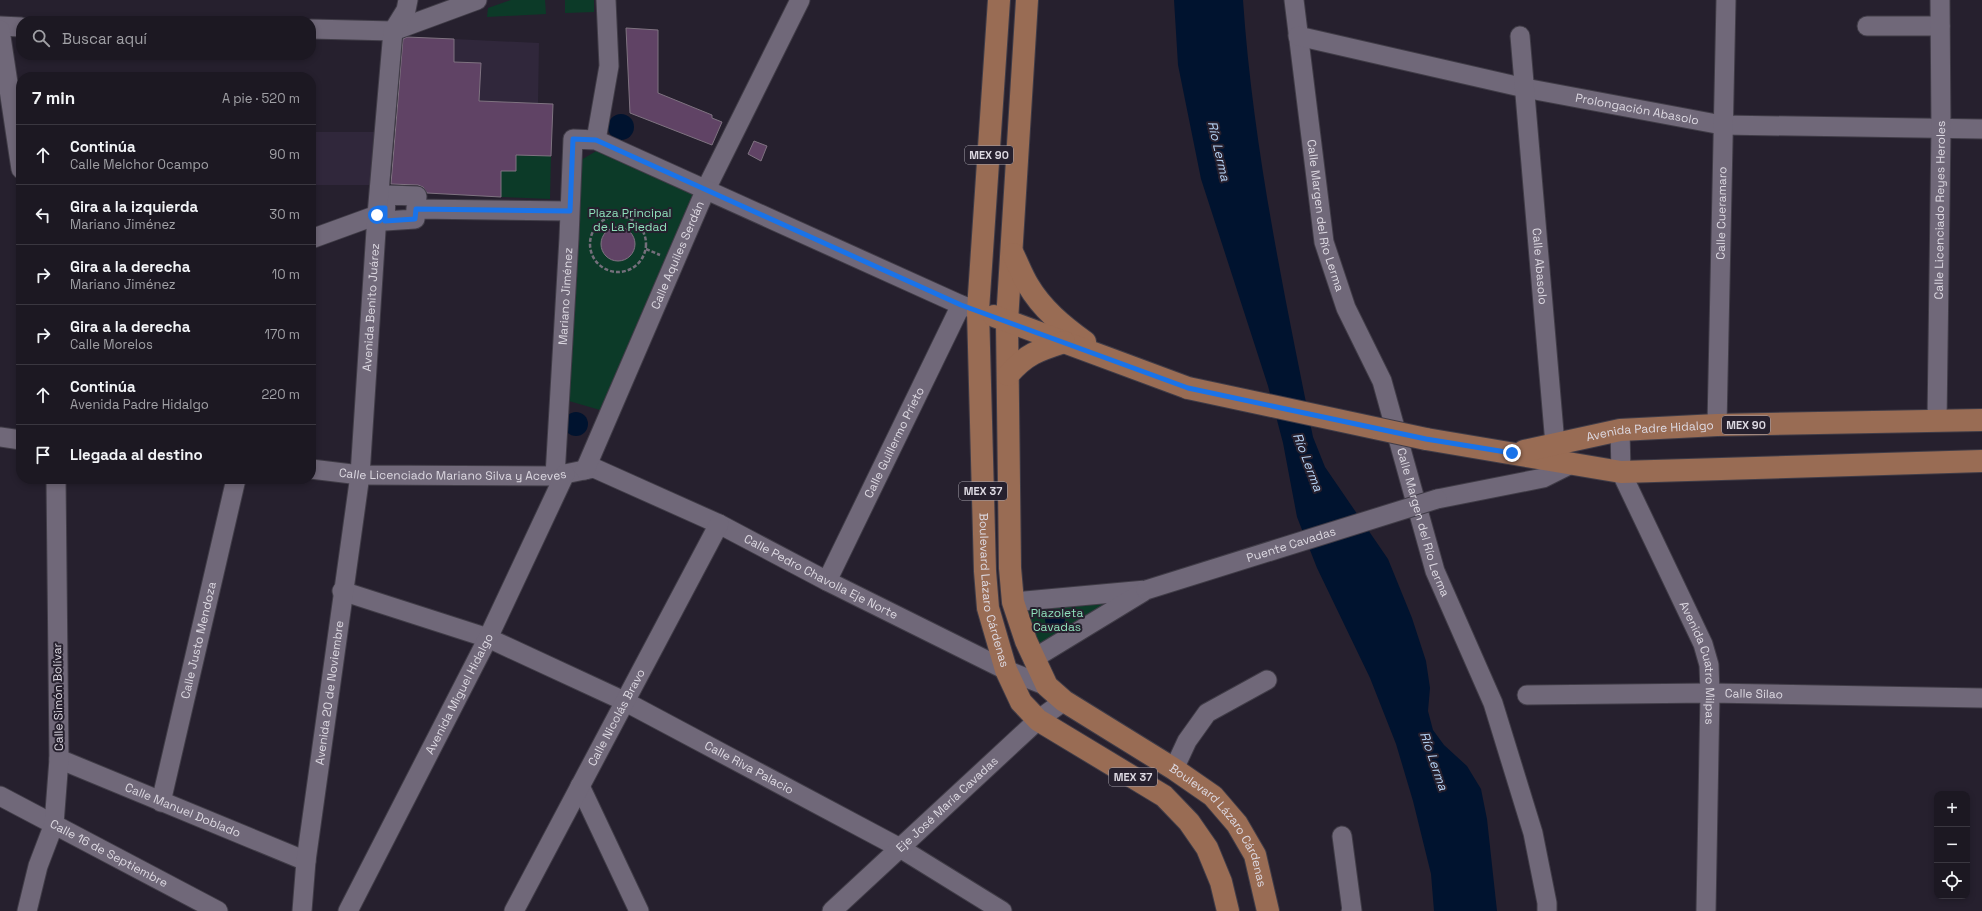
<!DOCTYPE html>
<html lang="es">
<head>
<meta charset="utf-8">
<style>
  body { margin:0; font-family:"Space Grotesk",sans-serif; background:#25212a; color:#f1f3f6 }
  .controls { position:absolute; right:12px; bottom:12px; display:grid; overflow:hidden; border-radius:8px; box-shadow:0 2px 6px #0003 }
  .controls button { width:36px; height:36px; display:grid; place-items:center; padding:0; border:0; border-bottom:1px solid #3a3740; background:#1c1822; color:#f1f3f6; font:20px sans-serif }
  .stop { position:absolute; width:12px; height:12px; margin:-9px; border:3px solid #1a73e8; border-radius:50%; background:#fff }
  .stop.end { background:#1a73e8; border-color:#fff; box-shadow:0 1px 4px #0008 }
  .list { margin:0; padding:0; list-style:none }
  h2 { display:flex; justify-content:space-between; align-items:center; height:52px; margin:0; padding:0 16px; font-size:17px }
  h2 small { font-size:13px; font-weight:400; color:#a0a0a5 }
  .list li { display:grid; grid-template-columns:26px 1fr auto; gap:12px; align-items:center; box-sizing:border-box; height:60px; padding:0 16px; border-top:1px solid #3a3740 }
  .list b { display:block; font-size:15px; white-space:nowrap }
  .list p { margin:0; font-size:13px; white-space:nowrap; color:#a0a0a5 }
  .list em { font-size:13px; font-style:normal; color:#a0a0a5 }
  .icon { flex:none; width:22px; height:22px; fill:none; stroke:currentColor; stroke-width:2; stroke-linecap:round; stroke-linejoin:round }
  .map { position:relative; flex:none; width:1982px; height:911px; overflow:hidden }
  .search { position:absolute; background:#1c1822; box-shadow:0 2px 6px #0003; left:16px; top:16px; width:300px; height:44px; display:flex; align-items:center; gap:10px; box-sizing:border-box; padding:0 14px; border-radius:16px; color:#a0a0a5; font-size:15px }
  .panel { position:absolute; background:#1c1822; box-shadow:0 2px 6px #0003; left:16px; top:72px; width:300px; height:412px; border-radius:16px }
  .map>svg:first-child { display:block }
  .built { fill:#30273b }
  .green { fill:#0c3a28 }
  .water { fill:#00132f }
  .building { fill:#604365; stroke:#7f7381 }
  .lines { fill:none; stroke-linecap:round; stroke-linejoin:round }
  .minor-casing { stroke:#403c47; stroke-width:21 }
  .major-casing { stroke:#403c47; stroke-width:24 }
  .path { stroke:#746f7b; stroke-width:2.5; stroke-dasharray:4 2; stroke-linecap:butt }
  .minor { stroke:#706879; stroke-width:19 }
  .major { stroke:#996c54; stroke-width:22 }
  .minor-bridge-casing { stroke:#403c47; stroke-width:21; stroke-linecap:butt }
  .major-bridge-casing { stroke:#403c47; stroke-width:24; stroke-linecap:butt }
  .minor-bridge { stroke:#706879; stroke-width:19 }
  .major-bridge { stroke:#996c54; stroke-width:22 }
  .route { stroke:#1a73e8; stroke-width:5 }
  .labels { text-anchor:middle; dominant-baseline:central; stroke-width:4; stroke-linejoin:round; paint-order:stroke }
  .shield { fill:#26202e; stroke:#a6a2ac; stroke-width:1 }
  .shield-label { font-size:11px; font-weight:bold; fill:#ddd9e2 }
  .street-label { font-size:12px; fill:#ddd9e2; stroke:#26202e }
  .park-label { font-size:12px; fill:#8edfba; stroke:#26202e }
  .water-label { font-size:13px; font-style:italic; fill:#b5d2f4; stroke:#26202e }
</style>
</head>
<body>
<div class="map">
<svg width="1982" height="911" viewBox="0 0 1982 911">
  <rect width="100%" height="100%" fill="#26202e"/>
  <g class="built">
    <polygon points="454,39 539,43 538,103 479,101 481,63 454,62"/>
    <rect x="311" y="132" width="69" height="53"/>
  </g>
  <g class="green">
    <polygon points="511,0 545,0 546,14 487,17 488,8"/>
    <polygon points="565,0 594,0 594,12 565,13"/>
    <polygon points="598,150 700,192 600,410 569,401 581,160"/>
    <polygon points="516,155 551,156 550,199 501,197 501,171 516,171"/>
    <polygon points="1166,582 1037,647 1022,595"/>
  </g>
  <g class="water">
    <path d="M1174,0H1243C1253,147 1284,293 1313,437L1325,467L1388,559L1412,618L1426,661L1430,688L1428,711L1433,730L1444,745L1467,766L1481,789L1487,819L1497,911H1434L1431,874L1413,801L1396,744L1370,678L1317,568L1297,517L1283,443L1268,386L1201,179L1178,65Z"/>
    <circle cx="621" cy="127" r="13"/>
    <circle cx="576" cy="424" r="12"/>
    <circle cx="1055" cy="620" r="10"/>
  </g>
  <g class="building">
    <polygon points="626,28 658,30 658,93 712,115 712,118 722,122 712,145 630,113"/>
    <polygon points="407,37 454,39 454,62 481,63 479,101 553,104 551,156 516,155 516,171 501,171 501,197 427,193 423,187 418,185 391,184 403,39"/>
    <polygon points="754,141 767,146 761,161 748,154"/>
    <circle cx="618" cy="244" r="17"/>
  </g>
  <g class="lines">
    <g class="minor-casing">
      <g id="minor">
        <path id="s1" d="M1294,0L1324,242L1346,308L1382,381L1435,571L1493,703L1533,833L1547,903V911"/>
        <polyline points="0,26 21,27"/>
        <polyline points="1867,26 1940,26"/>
        <polyline points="311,29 393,31 477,0"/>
        <polyline points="0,30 21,169"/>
        <path id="s2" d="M1298,36L1525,88L1722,125L1982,129"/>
        <path id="s3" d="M1520,36L1555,444"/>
        <polyline points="596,140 609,66 606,0"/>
        <polyline points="416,209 415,219 385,221 386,195 417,196 416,209 569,211"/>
        <polyline points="311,239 377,215"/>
        <path id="s4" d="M1937,421L1941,128L1940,0"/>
        <path id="s5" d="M1717,425L1726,0"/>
        <path id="s6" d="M1620,430L1621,472L1703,644L1709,665L1710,693L1706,911"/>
        <polyline points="0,437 21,440"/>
        <path id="s7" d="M311,469L360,475L555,476L594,468L719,524L827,581L1006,670L1047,686"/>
        <path id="s8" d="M585,470L706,189L800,0"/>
        <path id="s9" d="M555,476L569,238L573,139L596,140L961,305L978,310"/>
        <polyline points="1437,499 1543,478 1571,464"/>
        <path id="s10" d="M827,581L961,305"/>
        <path id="s11" d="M342,591L488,638L624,701L900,848L1002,911"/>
        <polyline points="1013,602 1146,590"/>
        <polyline points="1033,659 1143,592"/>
        <path id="s12" d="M1527,695L1710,693L1982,698"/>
        <path id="s13" d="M59,759L306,861"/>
        <polyline points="1174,769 1187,741 1207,713 1267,680"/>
        <polyline points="580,786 639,911"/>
        <path id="s14" d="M0,796L218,911"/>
        <path id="s15" d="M161,802L236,479"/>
        <polyline points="1342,836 1352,911 1351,911"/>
        <polyline points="27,911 38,866 54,824 59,759 56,479"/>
        <path id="s16" d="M302,911L306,861L360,475L377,215L393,31L406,10L408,0"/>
        <path id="s17" d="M348,911L488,638L565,474"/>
        <path id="s18" d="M514,911L719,524"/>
        <path id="s19" d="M832,911L1038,720L1064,701"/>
      </g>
    </g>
    <g class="major-casing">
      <g id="major">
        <path id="s20" d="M999,0L978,310L985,571L988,608L1006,670L1021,702L1038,720L1164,796L1189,822L1207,848L1221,882L1228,911"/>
        <path id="s21" d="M1027,0L1007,321L1010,568L1013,602L1026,641L1047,686L1064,701L1174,769L1213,796L1237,824L1255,855L1268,911"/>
        <path d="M1013,254C1018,264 1022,275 1028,285C1042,309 1063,326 1085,342"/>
        <polyline points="994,316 1188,388"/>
        <path d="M1008,375C1026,354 1039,350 1064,342"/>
        <polyline points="1426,439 1621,472 1982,461"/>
        <path id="s22" d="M1524,451L1620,430L1717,425L1982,420"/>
      </g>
    </g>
    <g class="path">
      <circle cx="618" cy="244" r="28"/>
      <polyline points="646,249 660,255"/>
    </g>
    <use href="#minor" class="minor"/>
    <use href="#major" class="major"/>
    <g class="minor-bridge-casing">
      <g id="minor-bridge">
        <path id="s23" d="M1146,590L1437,499"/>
      </g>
    </g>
    <g class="major-bridge-casing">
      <polyline id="major-bridge" points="1188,388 1426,439"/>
    </g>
    <use href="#minor-bridge" class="minor-bridge"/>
    <use href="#major-bridge" class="major-bridge"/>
  </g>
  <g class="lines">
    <polyline class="route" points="377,215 378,208 385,208 385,221 415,219 416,209 570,211 573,139 596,140 961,305 1188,388 1426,439 1512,453"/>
  </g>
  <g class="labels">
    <g class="shield">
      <rect x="965" y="146" width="48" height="18" rx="3"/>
      <rect x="1722" y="416" width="48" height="18" rx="3"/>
      <rect x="959" y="482" width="48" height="18" rx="3"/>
      <rect x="1109" y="768" width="48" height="18" rx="3"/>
    </g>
    <g class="shield-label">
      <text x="989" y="155">MEX 90</text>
      <text x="1746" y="425">MEX 90</text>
      <text x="983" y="491">MEX 37</text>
      <text x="1133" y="777">MEX 37</text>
    </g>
    <g class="street-label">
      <text stroke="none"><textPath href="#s2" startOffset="347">Prolongación Abasolo</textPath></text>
      <text stroke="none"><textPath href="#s4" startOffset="211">Calle Licenciado Reyes Heroles</textPath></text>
      <text stroke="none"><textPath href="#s5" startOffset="212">Calle Cueramaro</textPath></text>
      <text stroke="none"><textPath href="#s1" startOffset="218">Calle Margen del Río Lerma</textPath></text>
      <text stroke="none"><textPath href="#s8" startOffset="234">Calle Aquiles Serdán</textPath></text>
      <text stroke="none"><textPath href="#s3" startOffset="231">Calle Abasolo</textPath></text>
      <text stroke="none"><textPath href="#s9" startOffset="180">Mariano Jiménez</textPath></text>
      <text stroke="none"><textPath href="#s16" startOffset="608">Avenida Benito Juárez</textPath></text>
      <text stroke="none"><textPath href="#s22" startOffset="128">Avenida Padre Hidalgo</textPath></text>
      <text stroke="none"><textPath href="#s10" startOffset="154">Calle Guillermo Prieto</textPath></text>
      <text stroke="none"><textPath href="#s7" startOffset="142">Calle Licenciado Mariano Silva y Aceves</textPath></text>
      <text stroke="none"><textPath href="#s1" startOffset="542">Calle Margen del Río Lerma</textPath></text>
      <text stroke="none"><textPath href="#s23" startOffset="152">Puente Cavadas</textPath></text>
      <text stroke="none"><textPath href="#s7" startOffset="536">Calle Pedro Chavolla Eje Norte</textPath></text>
      <text stroke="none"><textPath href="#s20" startOffset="592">Boulevard Lázaro Cárdenas</textPath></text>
      <text stroke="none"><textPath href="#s15" startOffset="166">Calle Justo Mendoza</textPath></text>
      <text stroke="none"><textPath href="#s6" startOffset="250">Avenida Cuatro Milpas</textPath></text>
      <text stroke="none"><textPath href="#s16" startOffset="220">Avenida 20 de Noviembre</textPath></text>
      <text stroke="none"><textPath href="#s17" startOffset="244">Avenida Miguel Hidalgo</textPath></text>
      <text stroke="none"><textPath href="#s12" startOffset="227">Calle Silao</textPath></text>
      <text transform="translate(58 697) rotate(-91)">Calle Simón Bolívar</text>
      <text stroke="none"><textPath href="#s18" startOffset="219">Calle Nicolás Bravo</textPath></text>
      <text stroke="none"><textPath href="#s11" startOffset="445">Calle Riva Palacio</textPath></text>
      <text stroke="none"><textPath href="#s19" startOffset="157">Eje José María Cavadas</textPath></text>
      <text stroke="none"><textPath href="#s13" startOffset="134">Calle Manuel Doblado</textPath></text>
      <text stroke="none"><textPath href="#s21" startOffset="920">Boulevard Lázaro Cárdenas</textPath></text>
      <text stroke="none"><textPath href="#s14" startOffset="123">Calle 16 de Septiembre</textPath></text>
    </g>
    <g class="park-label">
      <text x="630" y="213">Plaza Principal<tspan x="630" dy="14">de La Piedad</tspan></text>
      <text x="1057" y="613">Plazoleta<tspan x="1057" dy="14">Cavadas</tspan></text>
    </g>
    <g class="water-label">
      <text transform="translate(1219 151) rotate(77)">Río Lerma</text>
      <text transform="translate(1308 462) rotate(69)">Río Lerma</text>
      <text transform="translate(1434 761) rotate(71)">Río Lerma</text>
    </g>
  </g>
</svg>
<div class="controls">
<button>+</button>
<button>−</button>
<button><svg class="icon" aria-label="locate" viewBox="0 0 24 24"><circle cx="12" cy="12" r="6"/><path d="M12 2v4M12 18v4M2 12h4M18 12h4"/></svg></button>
</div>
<div class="stop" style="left:377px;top:215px"></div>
<div class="stop end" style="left:1512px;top:453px"></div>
<div class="search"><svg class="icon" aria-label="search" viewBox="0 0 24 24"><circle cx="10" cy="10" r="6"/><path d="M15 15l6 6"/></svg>Buscar aquí</div>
<section class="panel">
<h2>7 min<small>A pie · 520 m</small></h2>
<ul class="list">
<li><svg class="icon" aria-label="ahead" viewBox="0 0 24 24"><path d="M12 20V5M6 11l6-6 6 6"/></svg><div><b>Continúa</b><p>Calle Melchor Ocampo</p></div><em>90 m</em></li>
<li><svg class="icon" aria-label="left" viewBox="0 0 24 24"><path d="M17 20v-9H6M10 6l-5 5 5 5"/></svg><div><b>Gira a la izquierda</b><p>Mariano Jiménez</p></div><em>30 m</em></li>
<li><svg class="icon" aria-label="right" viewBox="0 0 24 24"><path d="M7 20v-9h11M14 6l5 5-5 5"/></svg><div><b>Gira a la derecha</b><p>Mariano Jiménez</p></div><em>10 m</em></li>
<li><svg class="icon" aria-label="right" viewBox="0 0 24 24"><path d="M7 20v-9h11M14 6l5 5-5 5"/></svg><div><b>Gira a la derecha</b><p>Calle Morelos</p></div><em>170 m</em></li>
<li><svg class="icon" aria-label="ahead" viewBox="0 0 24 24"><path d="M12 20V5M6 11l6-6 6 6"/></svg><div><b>Continúa</b><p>Avenida Padre Hidalgo</p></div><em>220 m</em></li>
<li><svg class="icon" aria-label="arrive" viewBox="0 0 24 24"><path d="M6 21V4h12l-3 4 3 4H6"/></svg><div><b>Llegada al destino</b></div></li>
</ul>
</section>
</div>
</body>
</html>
